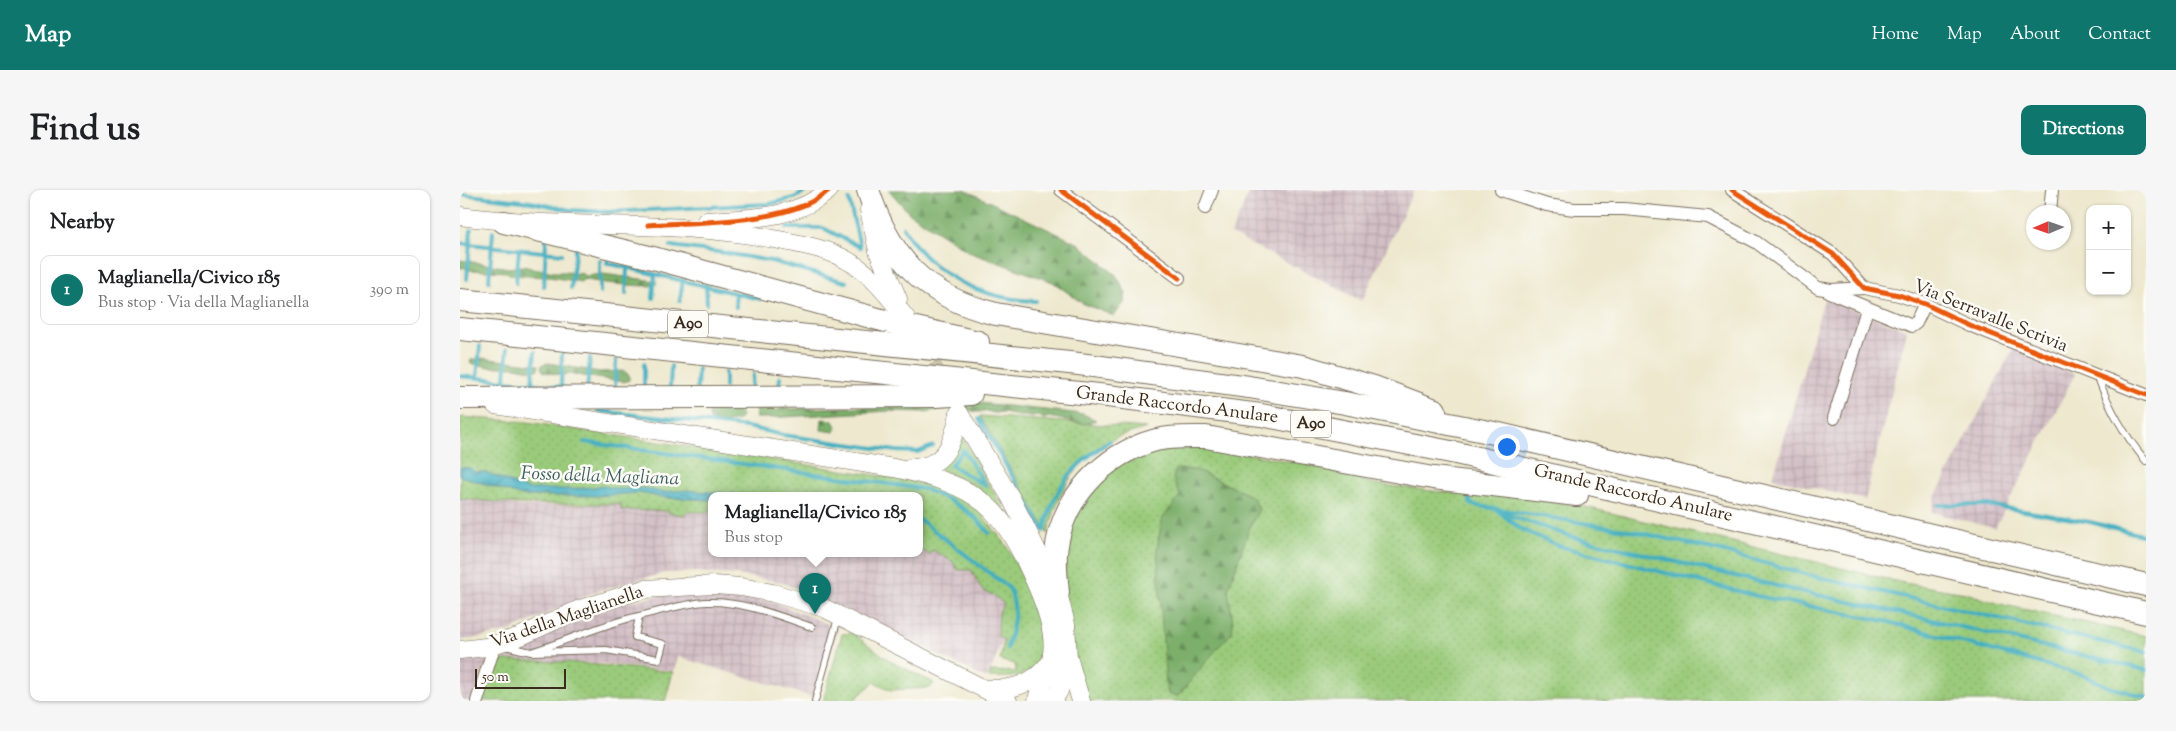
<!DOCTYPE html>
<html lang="en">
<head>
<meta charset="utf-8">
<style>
  body { margin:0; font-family:"Sorts Mill Goudy",serif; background:#f6f6f6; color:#202124 }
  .controls { position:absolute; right:15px; top:15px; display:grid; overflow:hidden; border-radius:10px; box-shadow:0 1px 4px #0004 }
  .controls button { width:45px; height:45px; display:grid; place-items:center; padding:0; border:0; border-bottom:1px solid #e0e0e0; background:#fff; color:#202124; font:25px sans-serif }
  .compass { position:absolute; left:1566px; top:15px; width:45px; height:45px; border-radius:50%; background:#fff; box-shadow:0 1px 4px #0004; rotate:268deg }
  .scale { position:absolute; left:15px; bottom:12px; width:91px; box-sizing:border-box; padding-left:5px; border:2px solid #3b2a1e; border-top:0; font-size:14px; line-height:18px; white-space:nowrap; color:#3b2a1e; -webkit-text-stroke:4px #fdfcf7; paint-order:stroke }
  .you { position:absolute; left:1046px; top:256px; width:18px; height:18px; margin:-12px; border:4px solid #fff; border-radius:50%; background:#1a73e8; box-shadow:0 0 0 8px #1a73e833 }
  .badge { display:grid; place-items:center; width:32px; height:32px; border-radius:50%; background:#0f766e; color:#fff; font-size:16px; font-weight:700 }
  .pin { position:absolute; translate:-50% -41px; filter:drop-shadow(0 1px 2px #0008) }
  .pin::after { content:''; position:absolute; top:26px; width:18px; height:15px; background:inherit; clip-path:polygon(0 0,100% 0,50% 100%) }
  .popup { position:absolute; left:248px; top:302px; width:215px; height:65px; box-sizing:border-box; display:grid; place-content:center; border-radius:10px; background:#fff; filter:drop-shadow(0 1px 4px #0005); font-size:16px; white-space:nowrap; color:#757577 }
  .popup b { font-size:19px; color:#202124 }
  .popup::after { content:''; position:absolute; left:50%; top:100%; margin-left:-10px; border:10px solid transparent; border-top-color:#fff }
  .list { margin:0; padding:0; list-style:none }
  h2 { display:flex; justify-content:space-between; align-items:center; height:65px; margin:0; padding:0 20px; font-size:21px }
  h2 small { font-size:16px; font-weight:400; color:#757577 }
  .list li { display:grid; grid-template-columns:32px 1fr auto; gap:15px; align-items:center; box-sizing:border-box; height:70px; margin:0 10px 10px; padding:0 10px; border:1px solid #e0e0e0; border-radius:10px }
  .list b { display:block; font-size:19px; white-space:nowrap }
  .list p { margin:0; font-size:16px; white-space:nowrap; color:#757577 }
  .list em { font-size:16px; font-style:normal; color:#757577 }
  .map { position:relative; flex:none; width:1686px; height:511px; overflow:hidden; border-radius:10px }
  header { display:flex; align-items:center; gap:30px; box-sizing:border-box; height:70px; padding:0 25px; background:#0f766e; color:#fff }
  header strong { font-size:24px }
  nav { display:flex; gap:28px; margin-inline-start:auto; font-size:18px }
  .intro { display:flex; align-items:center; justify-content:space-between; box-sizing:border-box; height:120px; padding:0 30px }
  h1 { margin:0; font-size:35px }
  .button { padding:12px 22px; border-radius:10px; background:#0f766e; color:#fff; font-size:18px; font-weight:700 }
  main { display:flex; gap:30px; padding:0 30px }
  aside { flex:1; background:#fff; border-radius:10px; box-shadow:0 1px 4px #0004 }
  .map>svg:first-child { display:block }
  .industrial { fill:url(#industrial-grid) }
  .grass { fill:url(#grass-dots); stroke:#6a7a4c }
  .forest { fill:url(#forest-firs); stroke:#5b6c44 }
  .water { fill:url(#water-waves); stroke:#3e6c6f }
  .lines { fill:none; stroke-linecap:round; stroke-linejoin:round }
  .stream { stroke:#41aec0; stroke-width:4 }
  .secondary-tunnel { stroke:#c9c2ab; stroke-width:18; stroke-dasharray:18 9; stroke-linecap:butt }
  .lane-casing { stroke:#796c5c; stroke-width:8 }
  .street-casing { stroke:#796c5c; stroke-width:14 }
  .secondary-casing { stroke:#796c5c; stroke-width:19 }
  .highway-casing { stroke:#796c5c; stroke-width:24 }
  .lane { stroke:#fff; stroke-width:6 }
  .street { stroke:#fff; stroke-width:12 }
  .secondary { stroke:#fff; stroke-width:18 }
  .highway { stroke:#fff; stroke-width:22 }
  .cycleway-casing { stroke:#fdfcf7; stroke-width:8 }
  .cycleway { stroke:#e8590c; stroke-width:5 }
  .labels { text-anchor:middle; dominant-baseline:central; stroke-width:5; stroke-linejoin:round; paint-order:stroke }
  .shield { fill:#fdfcf7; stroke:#75695f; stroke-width:1 }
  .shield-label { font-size:16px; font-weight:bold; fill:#3b2a1e }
  .street-label { font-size:18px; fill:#3b2a1e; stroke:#fdfcf7 }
  .water-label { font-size:19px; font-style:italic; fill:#3d5f5f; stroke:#fdfcf7 }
</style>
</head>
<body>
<header>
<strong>Map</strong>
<nav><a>Home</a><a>Map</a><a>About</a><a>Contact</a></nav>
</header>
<div class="intro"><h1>Find us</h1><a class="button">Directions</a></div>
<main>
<aside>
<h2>Nearby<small></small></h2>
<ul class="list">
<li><span class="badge">1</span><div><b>Maglianella/Civico 185</b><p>Bus stop · Via della Maglianella</p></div><em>390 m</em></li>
</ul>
</aside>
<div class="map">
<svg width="1686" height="511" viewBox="0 0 1686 511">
  <defs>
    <pattern id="industrial-grid" width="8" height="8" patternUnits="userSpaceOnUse" patternTransform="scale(1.25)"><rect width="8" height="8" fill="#d2bec5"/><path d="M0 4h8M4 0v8" fill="none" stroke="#b5a3a9"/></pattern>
    <pattern id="grass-dots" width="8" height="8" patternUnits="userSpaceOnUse" patternTransform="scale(1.25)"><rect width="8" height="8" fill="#9acb7a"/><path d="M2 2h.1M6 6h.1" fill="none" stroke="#86ae69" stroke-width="1.8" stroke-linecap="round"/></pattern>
    <pattern id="forest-firs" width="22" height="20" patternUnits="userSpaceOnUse" patternTransform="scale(1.25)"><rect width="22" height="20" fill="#7baf6a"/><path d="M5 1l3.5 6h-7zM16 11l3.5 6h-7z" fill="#668f57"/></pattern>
    <pattern id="water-waves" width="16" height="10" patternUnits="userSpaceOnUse" patternTransform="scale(1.25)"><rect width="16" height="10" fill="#41aec0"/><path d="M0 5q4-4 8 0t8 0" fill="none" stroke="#388e9b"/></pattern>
  </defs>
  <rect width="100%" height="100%" fill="#fdfcf7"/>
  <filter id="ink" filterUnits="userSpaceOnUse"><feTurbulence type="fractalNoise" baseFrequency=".02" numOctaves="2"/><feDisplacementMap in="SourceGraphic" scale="10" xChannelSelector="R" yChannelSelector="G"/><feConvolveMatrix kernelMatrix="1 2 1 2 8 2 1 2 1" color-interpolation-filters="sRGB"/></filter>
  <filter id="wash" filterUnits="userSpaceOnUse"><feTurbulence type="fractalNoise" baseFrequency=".0096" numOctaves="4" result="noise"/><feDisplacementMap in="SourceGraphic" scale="20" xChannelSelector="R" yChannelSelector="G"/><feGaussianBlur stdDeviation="1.12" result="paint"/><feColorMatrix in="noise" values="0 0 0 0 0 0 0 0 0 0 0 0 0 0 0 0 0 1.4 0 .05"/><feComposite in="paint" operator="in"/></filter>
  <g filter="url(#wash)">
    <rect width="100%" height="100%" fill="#ede8ce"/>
    <g class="industrial">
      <polygon points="790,0 954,0 902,111 771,44"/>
      <polygon points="1364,109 1447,140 1405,310 1313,288"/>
      <polygon points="1554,157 1615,184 1535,338 1471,322 1476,305"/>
      <polygon points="0,307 61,316 163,314 251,318 251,363 459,363 459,349 542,400 549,413 546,443 527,489 398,425 321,392 278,385 237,382 204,383 137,401 49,441 12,449 0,450"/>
      <polygon points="247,403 275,404 315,413 378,438 356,508 218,467 214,481 137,473 43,469 48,457 166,412 206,404"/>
      <polygon points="0,464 30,466 11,511 0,511"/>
    </g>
    <g class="grass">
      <path d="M520,226L687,238C678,241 667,243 658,247C617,266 598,302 588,344Z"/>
      <path d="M0,227L67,232L447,290C476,296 499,306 523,324L524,328C531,336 538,344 544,352C559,374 597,457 574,478C562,489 545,487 529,487L531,481L556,482L555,474L540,470L544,450L538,447L539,422L544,414L533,405L522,400L511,380H498L493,372L473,360L469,364L459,359V305H251V322H226L225,325L209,323V321L161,320V314H61L2,309L0,311Z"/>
      <polygon points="502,244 506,254 546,323 515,296 478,278"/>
      <polygon points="748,257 846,274 915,294 981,302 1057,306 1117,315 1444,393 1506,403 1540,414 1686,446 1686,511 629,511 620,497 604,404 606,342 646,281 683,260"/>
      <polygon points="392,443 432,472 474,493 470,498 431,500 414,492 393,511 363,511 382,444"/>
      <polygon points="41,470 106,472 213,482 205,511 21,511 29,474"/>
    </g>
    <g class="forest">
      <polygon points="429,0 505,0 619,54 656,85 666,103 664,113 654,126 622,113 593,92 511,63 449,23"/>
      <path d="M0,70L49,78L62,76L94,82H109L115,84L119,82L126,86L143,84L196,91V95C191,98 133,93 125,89L120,92C117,91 89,87 87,87L50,85L47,82L9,80L3,77L0,79Z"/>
      <polygon points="21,168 79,175 78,179 76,181 55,177 29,177 10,173 11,170"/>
      <path d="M88,173L139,182L164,181L170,186L169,190L164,192L110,184C101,186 92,183 84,182L81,178L82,175Z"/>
      <polygon points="520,213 623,224 636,230 625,234 589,227 584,229 579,226 559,226 544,222 534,223 527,221 519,222 493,218 464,222 429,221 307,228 296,228 296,219 310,219 316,221 324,217 331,219"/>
      <polygon points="264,220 280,222 282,226 279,230 260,233 250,230 249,222"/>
      <polygon points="362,229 372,230 377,237 374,242 361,240"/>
      <polygon points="716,279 737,280 793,307 799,319 789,339 768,400 773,433 772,443 760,455 718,506 708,504 706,496 697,358 702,329 720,306 713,288"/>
    </g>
    <polygon class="water" points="0,277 11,278 15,282 25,282 68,299 112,299 144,296 159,299 184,298 201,302 227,300 282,305 251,305 251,310 207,308 179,303 137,306 62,306 0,286"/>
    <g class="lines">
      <g class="stream">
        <polyline points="0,4 71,12 110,20 148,22 309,14 334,8 348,0"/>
        <polyline points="389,10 400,56"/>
        <path d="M443,37C470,85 521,109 576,111"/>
        <polyline points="327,38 363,38 400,57"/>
        <polyline points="0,53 102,64"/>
        <polyline points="211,56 265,63 311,71 386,92"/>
        <polyline points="150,65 147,73 300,109"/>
        <polyline points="7,89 11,40"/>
        <polyline points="29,91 33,42"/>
        <polyline points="56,93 59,59"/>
        <polyline points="246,95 247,114"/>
        <polyline points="84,96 86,50"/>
        <polyline points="111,98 116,57"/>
        <polyline points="140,102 140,71"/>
        <polyline points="275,103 276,117"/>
        <polyline points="166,104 167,77"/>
        <polyline points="193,108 195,84"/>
        <polyline points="220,111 223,89"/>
        <polyline points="184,174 184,199"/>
        <polyline points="265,182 265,197"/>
        <polyline points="0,186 102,197"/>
        <polyline points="17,188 20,156"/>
        <polyline points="45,191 47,159"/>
        <polyline points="72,194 75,162"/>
        <polyline points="101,197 102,164"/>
        <polyline points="291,197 293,185"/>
        <polyline points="319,197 320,187"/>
        <polyline points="237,198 238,179"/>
        <polyline points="127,199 130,168"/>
        <polyline points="155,199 156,170"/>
        <polyline points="210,199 211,176"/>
        <polyline points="138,221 287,237 323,245 436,261 458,262 473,256"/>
        <path d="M519,229L584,341C595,296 611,276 650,251"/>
        <path d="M124,252L464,299C490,309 512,321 529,343"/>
        <polyline points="503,260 491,275 526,296 503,260"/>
        <polyline points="1010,307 1010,313 1013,315 1172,341 1261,361 1349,385 1686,462"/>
        <polyline points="1478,315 1528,315 1630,332 1686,346"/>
        <polyline points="1038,321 1059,338 1099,356 1297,406 1425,431 1623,485 1649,497 1686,507"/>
        <polyline points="1044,321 1051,326 1113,347 1321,397 1463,428 1686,480"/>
        <path d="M459,329L549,398C559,418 553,438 547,458"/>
      </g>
    </g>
  </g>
  <g filter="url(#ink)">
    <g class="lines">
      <polyline class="secondary-tunnel" points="458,150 485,197"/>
      <g class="lane-casing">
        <g id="lane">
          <path d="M1637,185C1649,218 1664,245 1686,271"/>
          <path d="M179,426C201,421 225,413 247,412C283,411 319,426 352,437"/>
          <path d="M45,456L71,462L146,460L199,469L203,454L175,447L179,426C142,434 107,451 71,462"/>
          <polyline points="355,511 378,428"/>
        </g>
      </g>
      <g class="street-casing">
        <g id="street">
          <polyline points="601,0 719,88"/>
          <polyline points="1041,0 1087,15 1114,19 1164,19 1248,27 1296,52 1358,98 1371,100 1404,98"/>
          <polyline points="1272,0 1373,64 1404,98 1439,105 1465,114 1509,135 1686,205"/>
          <polyline points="745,18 752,0"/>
          <polyline points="1590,22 1592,0"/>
          <polyline points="1369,102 1452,136 1456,133 1465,114"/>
          <polyline points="1374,228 1407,119"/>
          <polyline points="17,511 35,454"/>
        </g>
      </g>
      <g class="secondary-casing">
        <g id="secondary">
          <polyline points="409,20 418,61 438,109"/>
          <path d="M0,26C105,40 208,29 314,49C339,54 367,58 390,72C413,85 429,107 446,128"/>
          <path d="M246,31C287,28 335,30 369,0"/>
          <path d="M35,215L434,278C519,296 541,314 576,394C585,415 595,441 592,464C591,480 579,495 577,511"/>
          <polyline points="499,223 551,308 598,403 606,434 608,467 621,511"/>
          <path d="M451,278C486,277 493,253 499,223"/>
          <polyline points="0,460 26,457 61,446 120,419 184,399 254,395 281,397 313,403 364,418 548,511"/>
          <path d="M528,499C552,500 571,495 587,476"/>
          <polyline points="592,511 599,501 607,470"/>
        </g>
      </g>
      <g class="highway-casing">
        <g id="highway">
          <path d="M408,0C430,68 464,107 536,124L843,176L914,197L975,220"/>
          <polyline points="44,32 197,69 429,132 518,152"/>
          <polyline points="0,110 619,174 789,197 885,213 1039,244 1686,395"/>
          <polyline points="0,139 639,205 801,225 996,263 1686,423"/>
          <polyline points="0,208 475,206 511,204"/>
          <path d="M598,403C597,390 595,377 596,364C600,309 644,264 696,250C712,246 729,247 746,247L973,288L1117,305"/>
        </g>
      </g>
      <use href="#lane" class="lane"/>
      <use href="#street" class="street"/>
      <use href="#secondary" class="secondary"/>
      <use href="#highway" class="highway"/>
      <g class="cycleway-casing">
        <g id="cycleway">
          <polyline points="601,0 719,88"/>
          <polyline points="1272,0 1373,64 1404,98 1439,105 1465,114 1509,135 1686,205"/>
          <path d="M188,35C240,31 330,35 369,0"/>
        </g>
      </g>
      <use href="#cycleway" class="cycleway"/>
    </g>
  </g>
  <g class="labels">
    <g class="shield">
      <rect x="208" y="120.5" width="40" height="27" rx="4"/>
      <rect x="831" y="220.5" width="40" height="27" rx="4"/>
    </g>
    <g class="shield-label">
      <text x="228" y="134">A90</text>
      <text x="851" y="234">A90</text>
    </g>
    <g class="street-label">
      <text transform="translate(1530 127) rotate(22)">Via Serravalle Scrivia</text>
      <text transform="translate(717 216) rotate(7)">Grande Raccordo Anulare</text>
      <text transform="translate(1173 304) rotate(13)">Grande Raccordo Anulare</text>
      <text transform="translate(107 428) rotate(-19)">Via della Maglianella</text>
    </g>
    <g class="water-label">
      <text transform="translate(140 287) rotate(2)">Fosso della Magliana</text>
    </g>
  </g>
</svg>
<div class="controls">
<button>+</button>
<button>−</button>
</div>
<svg class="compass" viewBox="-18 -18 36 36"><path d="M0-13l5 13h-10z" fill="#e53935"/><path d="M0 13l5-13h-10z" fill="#757577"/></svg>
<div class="scale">50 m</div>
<div class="you"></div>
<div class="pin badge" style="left:355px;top:424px">1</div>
<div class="popup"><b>Maglianella/Civico 185</b>Bus stop</div>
</div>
</main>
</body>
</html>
